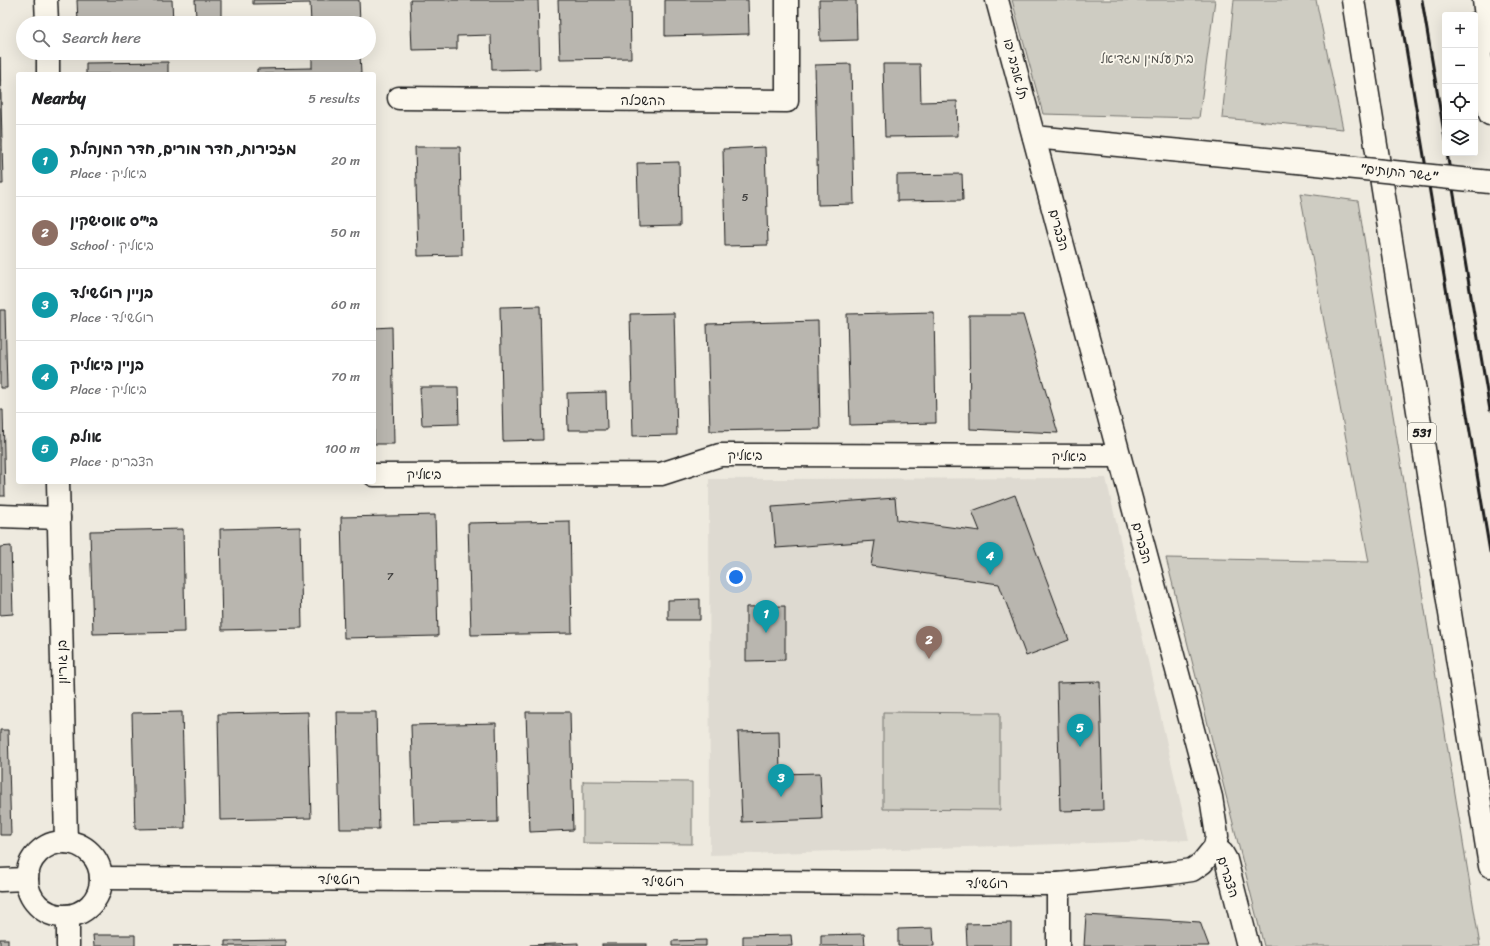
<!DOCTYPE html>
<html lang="en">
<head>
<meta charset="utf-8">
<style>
  body { margin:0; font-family:Sriracha,"Playpen Sans Hebrew",sans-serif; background:#f6f6f6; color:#202124 }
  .controls { position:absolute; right:12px; top:12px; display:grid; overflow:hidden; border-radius:4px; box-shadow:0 4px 16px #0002 }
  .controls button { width:36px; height:36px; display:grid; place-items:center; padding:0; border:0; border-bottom:1px solid #e0e0e0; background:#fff; color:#202124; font:20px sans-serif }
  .you { position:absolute; left:736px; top:577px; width:14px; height:14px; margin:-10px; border:3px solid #fff; border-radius:50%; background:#1a73e8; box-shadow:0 0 0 6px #1a73e833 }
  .badge { display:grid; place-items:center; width:26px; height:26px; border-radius:50%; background:#c8321e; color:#fff; font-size:13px; font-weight:700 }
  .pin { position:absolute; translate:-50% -33px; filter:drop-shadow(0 1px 2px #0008) }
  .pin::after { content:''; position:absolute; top:21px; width:14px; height:12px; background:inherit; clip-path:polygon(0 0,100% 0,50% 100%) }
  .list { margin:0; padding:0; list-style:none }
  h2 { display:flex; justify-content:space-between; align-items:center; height:52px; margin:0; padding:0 16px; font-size:17px }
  h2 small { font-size:13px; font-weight:400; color:#757577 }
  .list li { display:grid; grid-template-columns:26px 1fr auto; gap:12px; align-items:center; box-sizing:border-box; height:72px; padding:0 16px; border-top:1px solid #e0e0e0 }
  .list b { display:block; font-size:15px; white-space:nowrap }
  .list p { margin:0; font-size:13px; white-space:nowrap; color:#757577 }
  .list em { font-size:13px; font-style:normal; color:#757577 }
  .icon { flex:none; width:22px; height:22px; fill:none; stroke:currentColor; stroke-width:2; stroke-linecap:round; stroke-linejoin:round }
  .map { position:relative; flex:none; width:1490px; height:946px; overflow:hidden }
  .search { position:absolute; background:#fff; box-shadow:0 4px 16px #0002; left:16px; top:16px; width:360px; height:44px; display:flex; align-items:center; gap:10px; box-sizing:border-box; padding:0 14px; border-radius:22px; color:#757577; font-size:15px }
  .panel { position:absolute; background:#fff; box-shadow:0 4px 16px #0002; left:16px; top:72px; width:360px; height:412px; border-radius:4px }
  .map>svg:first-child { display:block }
  .built { fill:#dedad1 }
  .green { fill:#ceccc2; stroke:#75746f }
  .building { fill:#b9b6af; stroke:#1c1c1c }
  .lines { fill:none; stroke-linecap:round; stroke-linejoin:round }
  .minor-casing { stroke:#1c1c1c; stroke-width:25 }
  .highway-casing { stroke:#1c1c1c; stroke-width:25 }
  .minor { stroke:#fbf7ec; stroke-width:22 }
  .highway { stroke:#fbf7ec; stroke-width:22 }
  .rail { stroke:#1c1c1c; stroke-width:3 }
  .minor-bridge-casing { stroke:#1c1c1c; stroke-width:25; stroke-linecap:butt }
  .minor-bridge { stroke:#fbf7ec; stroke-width:22 }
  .labels { text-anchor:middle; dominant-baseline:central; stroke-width:3.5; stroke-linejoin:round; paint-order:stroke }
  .number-label { font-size:11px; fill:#434241 }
  .shield { fill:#fbf7ec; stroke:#5f5e5a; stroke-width:1 }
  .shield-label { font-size:12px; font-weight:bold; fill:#1c1c1c }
  .park-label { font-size:13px; fill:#51514e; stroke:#fbf7ec }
  .street-label { font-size:13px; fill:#1c1c1c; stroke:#fbf7ec }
</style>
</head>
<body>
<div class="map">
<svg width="1490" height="946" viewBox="0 0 1490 946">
  <rect width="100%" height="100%" fill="#eeeadf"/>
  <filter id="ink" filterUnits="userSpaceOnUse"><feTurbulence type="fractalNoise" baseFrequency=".025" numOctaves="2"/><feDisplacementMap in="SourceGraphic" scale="8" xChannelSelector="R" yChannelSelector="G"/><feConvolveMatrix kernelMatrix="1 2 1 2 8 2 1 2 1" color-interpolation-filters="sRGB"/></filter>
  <g filter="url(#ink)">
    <polygon class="built" points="1106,478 1189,840 710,855 709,479"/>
    <g class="green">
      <polygon points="1012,0 1215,0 1199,118 1043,114"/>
      <polygon points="1234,0 1316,0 1343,129 1222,118"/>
      <polygon points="1300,193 1358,201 1480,946 1264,946 1166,558 1369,562"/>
      <polygon points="883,712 1000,713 1000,810 883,809"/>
      <polygon points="583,781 692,782 692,844 583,843"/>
    </g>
    <g class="building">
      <polygon points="77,0 172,0 173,23 78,23"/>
      <polygon points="195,0 221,0 221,18 196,18"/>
      <polygon points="253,0 359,0 360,23 311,23 310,3 253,4"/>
      <polygon points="410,0 538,0 540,69 492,70 491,35 457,36 457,49 412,50"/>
      <polygon points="558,0 630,0 631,58 560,59"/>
      <polygon points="665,0 748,0 749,34 665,36"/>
      <polygon points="819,0 856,0 857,40 820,41"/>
      <polygon points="312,53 360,53 361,74 257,74 257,69 312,68"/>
      <polygon points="0,57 3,184 0,184"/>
      <polygon points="168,62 168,74 86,74 86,63"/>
      <polygon points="851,64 854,204 818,205 815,65"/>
      <polygon points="883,64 920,64 921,102 957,101 958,136 885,137"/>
      <polygon points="415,147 460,147 462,255 418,256"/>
      <polygon points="765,147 768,245 725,246 723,149"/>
      <polygon points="679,162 680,226 639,227 637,163"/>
      <polygon points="962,174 963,200 897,201 897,175"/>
      <polygon points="540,306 543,440 503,441 500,307"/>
      <polygon points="0,310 5,310 7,388 0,388"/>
      <polygon points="934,312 936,423 850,425 847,314"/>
      <polygon points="674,313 677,435 633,436 630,314"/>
      <polygon points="969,315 1023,315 1058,433 970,429"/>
      <polygon points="818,321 820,429 710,431 707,324"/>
      <polygon points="392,327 394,444 374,444 374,328"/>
      <polygon points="420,387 458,387 459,424 422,425"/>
      <polygon points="606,392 607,430 568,430 567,393"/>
      <polygon points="0,410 3,410 5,496 0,496"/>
      <polygon points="1015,495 1069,640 1026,656 999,584 871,566 875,541 776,548 772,507 895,498 897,520 980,531 972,511"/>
      <polygon points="435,515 438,636 344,638 341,517"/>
      <polygon points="570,521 572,633 471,635 468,523"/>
      <polygon points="300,527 302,628 222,630 220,529"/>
      <polygon points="183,529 185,632 93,634 90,531"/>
      <polygon points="11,546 13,614 0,615 0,547"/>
      <polygon points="700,599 700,620 668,620 668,600"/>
      <polygon points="785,606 785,660 746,661 746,607"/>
      <polygon points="1100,682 1103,810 1060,811 1057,683"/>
      <polygon points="182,712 185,828 135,829 132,713"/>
      <polygon points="308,712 311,818 220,820 218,714"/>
      <polygon points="337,712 376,712 379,829 340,829"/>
      <polygon points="526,712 570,712 573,830 530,832"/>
      <polygon points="496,723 498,822 414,824 411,725"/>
      <polygon points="0,730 8,730 11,835 0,835"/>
      <polygon points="779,731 780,774 820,773 822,819 742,822 738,732"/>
      <polygon points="1086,915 1200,922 1209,946 1084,946"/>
      <polygon points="1011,923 1011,946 967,946 966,924"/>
      <polygon points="933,928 934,946 898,946 898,929"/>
      <polygon points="864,934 865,946 821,946 821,935"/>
      <polygon points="93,935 135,935 135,946 94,946"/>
      <polygon points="791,935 792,946 743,946 743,936"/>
      <rect x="0" y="939" width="8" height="7"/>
      <polygon points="285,940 285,946 225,946 225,941"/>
      <polygon points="706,940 706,946 672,946 672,941"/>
      <polygon points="578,943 578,946 530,946 530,945"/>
      <rect x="602" y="944" width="45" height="2"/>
      <polygon points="212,945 212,946 173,946"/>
    </g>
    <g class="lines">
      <g class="minor-casing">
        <g id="minor">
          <polyline points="46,0 47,23"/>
          <polyline points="48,53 48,74"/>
          <polyline points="399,98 787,101 787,0"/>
          <polyline points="1034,137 1307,163"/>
          <polyline points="374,475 661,474 720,455 1119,456"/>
          <polyline points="58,482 66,842"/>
          <polyline points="0,516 59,518"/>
          <circle cx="64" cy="879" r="37"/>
          <polyline points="1215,847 1222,853 1226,860 1248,946"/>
          <polyline points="101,878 1058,884 1172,873 1192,870 1202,863 1215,847 1217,836 1211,797 997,0"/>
          <polyline points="0,880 27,879"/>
          <polyline points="1058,884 1058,946"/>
          <polyline points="68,916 68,946"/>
        </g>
      </g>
      <g class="highway-casing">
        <g id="highway">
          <polyline points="1353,0 1490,866"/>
          <polyline points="1484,0 1489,43"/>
          <polyline points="1475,24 1490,114"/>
        </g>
      </g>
      <use href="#minor" class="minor"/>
      <use href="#highway" class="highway"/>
      <g class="rail">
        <polyline points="1398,0 1490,552"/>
        <polyline points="1422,0 1445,139"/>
        <polyline points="1447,153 1490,410"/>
      </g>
      <g class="minor-bridge-casing">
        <polyline id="minor-bridge" points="1307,163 1490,182"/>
      </g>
      <use href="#minor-bridge" class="minor-bridge"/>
    </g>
  </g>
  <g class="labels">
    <g class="number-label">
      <text x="745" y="197">5</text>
      <text x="390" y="576">7</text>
    </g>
    <rect class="shield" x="1408" y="423" width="28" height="20" rx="3"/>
    <g class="shield-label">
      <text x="1422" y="433">531</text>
    </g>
    <g class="park-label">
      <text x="1147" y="58">בית עלמין מגדיאל</text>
    </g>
    <g class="street-label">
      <text transform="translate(1016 69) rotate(75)">תל אביב יפו</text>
      <text x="643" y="100">ההשכלה</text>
      <text transform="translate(1399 172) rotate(6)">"גשר התותים"</text>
      <text transform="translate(1059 230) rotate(75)">הצברים</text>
      <text x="745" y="455">ביאליק</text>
      <text x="1069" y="456">ביאליק</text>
      <text x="424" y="474">ביאליק</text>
      <text transform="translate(1142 543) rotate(75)">הצברים</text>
      <text transform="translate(62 662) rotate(-91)">בן גוריון</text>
      <text transform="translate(1228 877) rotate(72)">הצברים</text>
      <text x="339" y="879">רוטשילד</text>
      <text x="663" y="881">רוטשילד</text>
      <text x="987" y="883">רוטשילד</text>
    </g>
  </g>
</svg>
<div class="controls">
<button>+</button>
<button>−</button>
<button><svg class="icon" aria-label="locate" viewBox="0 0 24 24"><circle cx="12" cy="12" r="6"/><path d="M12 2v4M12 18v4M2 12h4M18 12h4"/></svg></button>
<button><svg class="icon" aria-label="layers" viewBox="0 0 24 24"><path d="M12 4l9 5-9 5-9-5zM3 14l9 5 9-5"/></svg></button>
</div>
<div class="you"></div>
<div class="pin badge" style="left:766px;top:633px;background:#0f9aa8">1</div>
<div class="pin badge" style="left:929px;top:659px;background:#8d6e63">2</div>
<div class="pin badge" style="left:781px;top:797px;background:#0f9aa8">3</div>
<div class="pin badge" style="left:990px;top:575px;background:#0f9aa8">4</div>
<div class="pin badge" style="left:1080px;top:747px;background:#0f9aa8">5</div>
<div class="search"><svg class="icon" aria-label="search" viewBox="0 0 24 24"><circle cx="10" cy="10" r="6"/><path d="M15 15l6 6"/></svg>Search here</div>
<section class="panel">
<h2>Nearby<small>5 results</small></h2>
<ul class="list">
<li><span class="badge" style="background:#0f9aa8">1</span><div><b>מזכירות, חדר מורים, חדר המנהלת</b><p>Place · ביאליק</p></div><em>20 m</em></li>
<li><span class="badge" style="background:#8d6e63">2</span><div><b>בי&quot;ס אוסישקין</b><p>School · ביאליק</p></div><em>50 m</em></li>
<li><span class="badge" style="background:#0f9aa8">3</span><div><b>בניין רוטשילד</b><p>Place · רוטשילד</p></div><em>60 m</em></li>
<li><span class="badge" style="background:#0f9aa8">4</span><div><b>בניין ביאליק</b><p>Place · ביאליק</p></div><em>70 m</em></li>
<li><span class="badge" style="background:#0f9aa8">5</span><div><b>אולם</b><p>Place · הצברים</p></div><em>100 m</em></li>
</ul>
</section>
</div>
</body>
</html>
